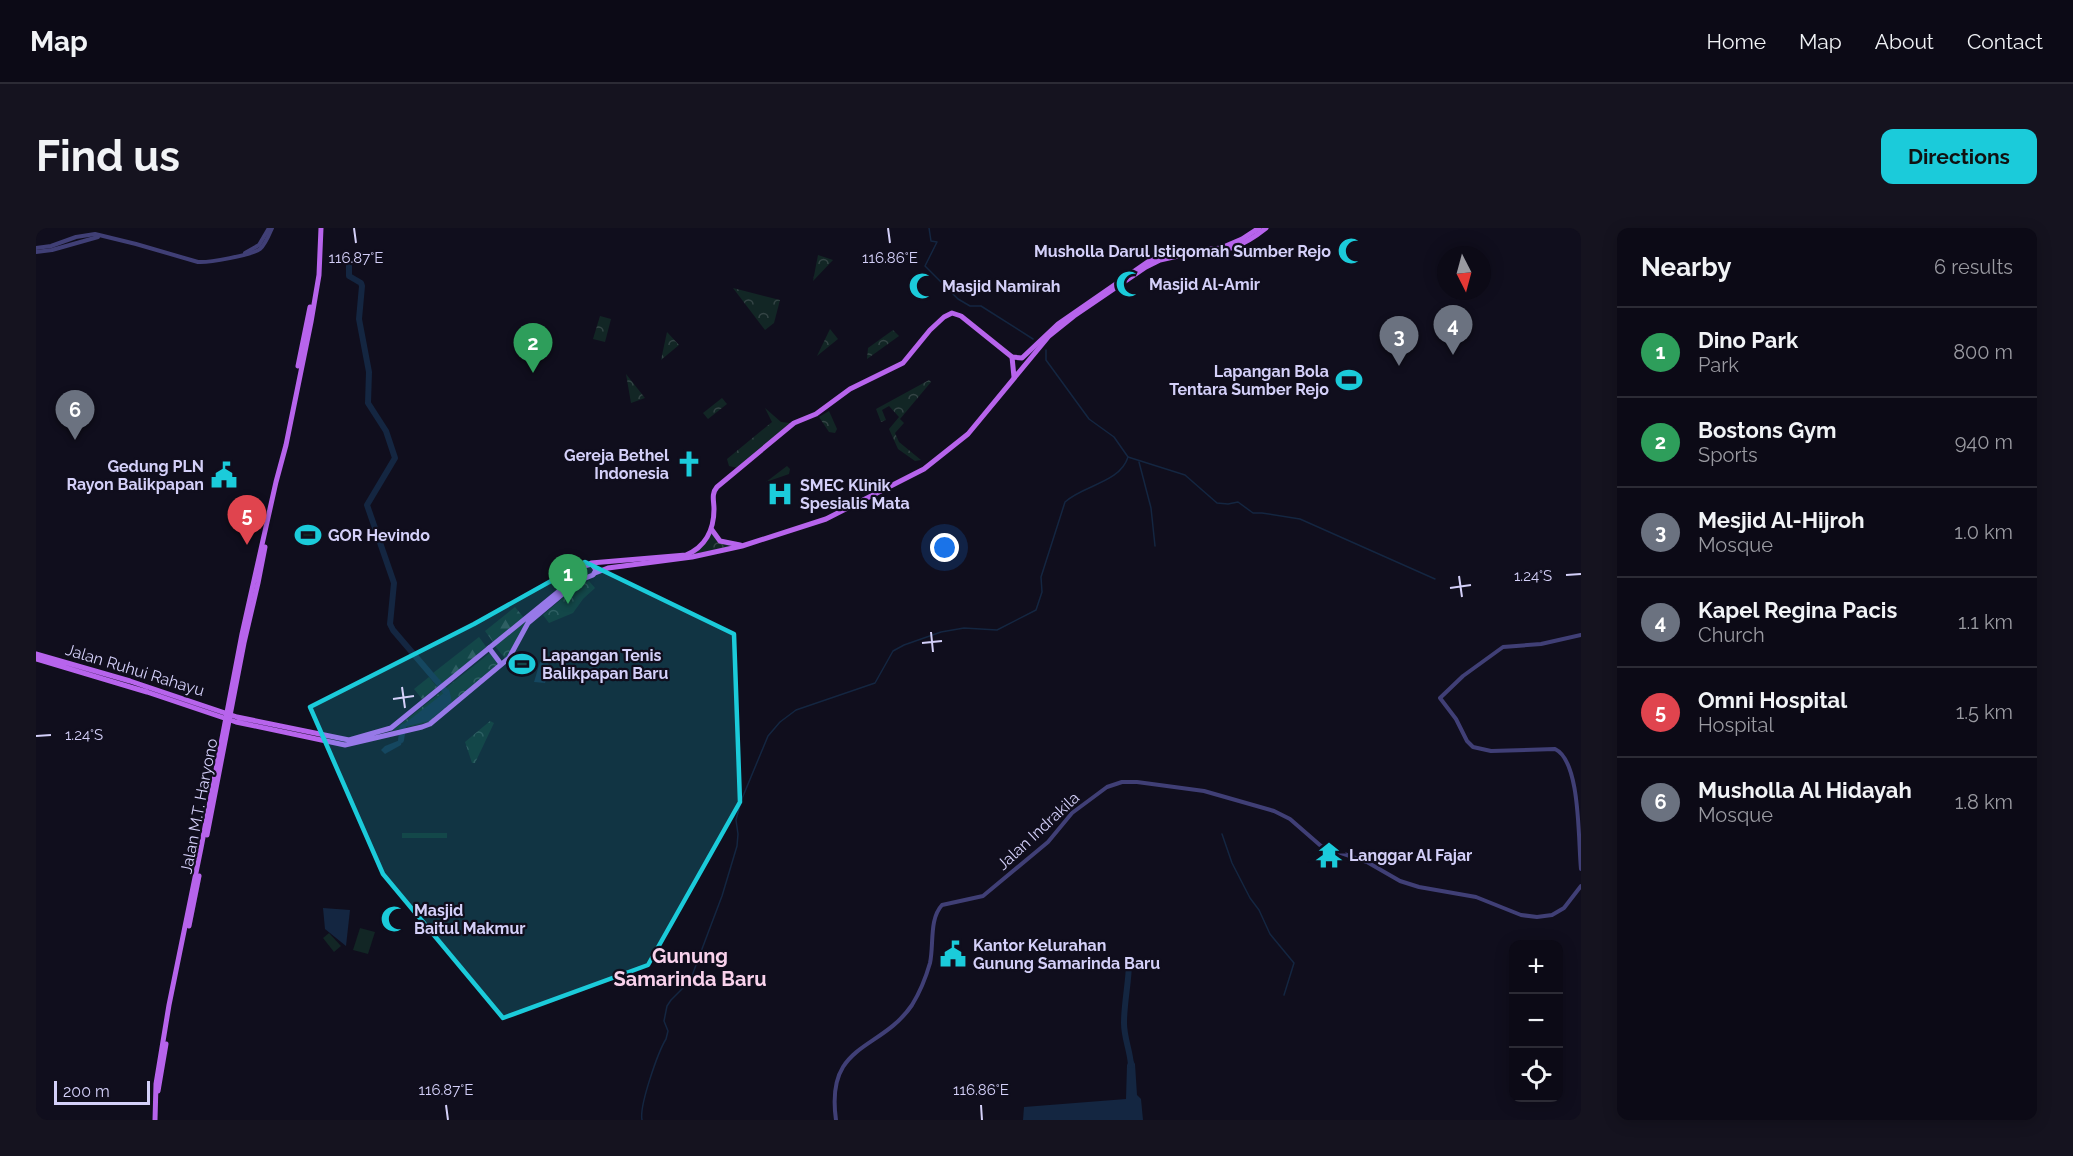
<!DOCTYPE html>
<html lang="en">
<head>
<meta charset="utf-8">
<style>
  body { margin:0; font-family:Raleway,sans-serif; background:#15131f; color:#f1f3f6 }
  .controls { position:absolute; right:18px; bottom:18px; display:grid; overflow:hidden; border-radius:12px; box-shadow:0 3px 15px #0003 }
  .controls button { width:54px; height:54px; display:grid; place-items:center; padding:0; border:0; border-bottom:2px solid #2c2b35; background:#0c0a16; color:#f1f3f6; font:30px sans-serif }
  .compass { position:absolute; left:1401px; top:18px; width:54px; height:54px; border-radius:50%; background:#0c0a16; box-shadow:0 3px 15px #0003; rotate:174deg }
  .scale { position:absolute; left:18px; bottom:15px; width:96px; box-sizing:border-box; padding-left:6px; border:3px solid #d4d0f9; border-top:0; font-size:16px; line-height:21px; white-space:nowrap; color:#d4d0f9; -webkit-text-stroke:4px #100e1d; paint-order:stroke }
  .you { position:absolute; left:909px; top:320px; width:21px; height:21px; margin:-15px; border:4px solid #fff; border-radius:50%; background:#1a73e8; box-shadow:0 0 0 9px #1a73e833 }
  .badge { display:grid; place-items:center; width:39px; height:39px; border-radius:50%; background:#1bcbda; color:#fff; font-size:20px; font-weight:700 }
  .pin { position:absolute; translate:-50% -50px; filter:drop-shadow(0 2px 3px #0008) }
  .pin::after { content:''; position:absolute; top:32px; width:21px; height:18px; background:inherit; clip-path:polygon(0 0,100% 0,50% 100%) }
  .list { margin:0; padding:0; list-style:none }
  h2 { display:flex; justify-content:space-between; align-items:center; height:78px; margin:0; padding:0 24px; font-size:26px }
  h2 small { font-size:20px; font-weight:400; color:#9a9aa1 }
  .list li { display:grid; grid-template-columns:39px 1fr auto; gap:18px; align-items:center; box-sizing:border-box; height:90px; padding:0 24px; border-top:2px solid #2c2b35 }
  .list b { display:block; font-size:22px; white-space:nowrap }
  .list p { margin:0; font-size:20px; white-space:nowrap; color:#9a9aa1 }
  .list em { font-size:20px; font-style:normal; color:#9a9aa1 }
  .icon { flex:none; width:33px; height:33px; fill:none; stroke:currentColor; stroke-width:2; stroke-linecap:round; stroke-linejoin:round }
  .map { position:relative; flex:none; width:1545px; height:892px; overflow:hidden; border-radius:12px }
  header { display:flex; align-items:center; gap:36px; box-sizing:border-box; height:84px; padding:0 30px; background:#0c0a16; border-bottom:2px solid #2c2b35 }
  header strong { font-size:28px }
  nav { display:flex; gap:33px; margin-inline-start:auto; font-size:21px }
  .intro { display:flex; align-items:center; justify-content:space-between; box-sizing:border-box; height:144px; padding:0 36px }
  h1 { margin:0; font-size:42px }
  .button { padding:15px 27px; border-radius:12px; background:#1bcbda; color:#111; font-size:21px; font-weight:700 }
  main { display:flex; gap:36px; padding:0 36px }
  aside { flex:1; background:#0c0a16; border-radius:12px; box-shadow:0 3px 15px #0003 }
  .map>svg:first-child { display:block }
  .forest { fill:url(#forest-firs) }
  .park { fill:url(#park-crowns) }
  .pitch { fill:#122625 }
  .water { fill:#142641 }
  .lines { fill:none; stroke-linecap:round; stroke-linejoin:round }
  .stream { stroke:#142641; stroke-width:1.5 }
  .river { stroke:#142641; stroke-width:6 }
  .minor { stroke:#403f76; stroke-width:4 }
  .major { stroke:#b764ec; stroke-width:5 }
  .marked { fill:#1bcbda; fill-opacity:0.2; stroke:#1bcbda; stroke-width:4.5; stroke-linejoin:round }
  .ticks { fill:none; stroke:#d4d0f9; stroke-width:2 }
  .labels { text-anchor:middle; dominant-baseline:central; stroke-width:4.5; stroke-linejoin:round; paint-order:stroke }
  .poi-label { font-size:16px; font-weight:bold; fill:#d4d0f9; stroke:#100e1d; text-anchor:start }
  .street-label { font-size:16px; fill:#d4d0f9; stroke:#100e1d }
  .quarter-label { font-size:20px; font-weight:bold; fill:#f9d2ec; stroke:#100e1d }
  .ticks-label { font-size:15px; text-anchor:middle; fill:#d4d0f9; stroke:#100e1d; stroke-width:4.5; stroke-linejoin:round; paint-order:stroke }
</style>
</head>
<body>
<header>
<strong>Map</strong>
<nav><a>Home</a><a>Map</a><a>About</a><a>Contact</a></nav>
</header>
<div class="intro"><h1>Find us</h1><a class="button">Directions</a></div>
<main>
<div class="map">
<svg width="1545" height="892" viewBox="0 0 1545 892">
  <defs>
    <pattern id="forest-firs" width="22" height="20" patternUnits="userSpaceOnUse" patternTransform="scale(1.5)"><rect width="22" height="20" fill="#122625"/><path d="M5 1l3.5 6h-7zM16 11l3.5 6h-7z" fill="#344445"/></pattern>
    <pattern id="park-crowns" width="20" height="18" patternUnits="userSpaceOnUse" patternTransform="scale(1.5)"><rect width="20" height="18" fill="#122625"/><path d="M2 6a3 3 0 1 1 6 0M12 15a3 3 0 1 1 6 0" fill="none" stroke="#344445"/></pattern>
  </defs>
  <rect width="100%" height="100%" fill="#100e1d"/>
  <g class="forest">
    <polygon points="479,379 488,390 457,414 449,403"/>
    <polygon points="443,409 451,420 406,456 397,445"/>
    <polygon points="393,449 401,459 386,471 378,461"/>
  </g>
  <g class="park">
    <polygon points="782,27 797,32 777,53"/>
    <polygon points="697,60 744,72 738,95 729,102"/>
    <polygon points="564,88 575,91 569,114 557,111"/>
    <polygon points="794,101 802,111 781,128"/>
    <polygon points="857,102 863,108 831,131 832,120"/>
    <polygon points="631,104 643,117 625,132"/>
    <polygon points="590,146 609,170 595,175"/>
    <polygon points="893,152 895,154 864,191 868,195 859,205 863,214 885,232 879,233 862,221 853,201 863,189 853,178 846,182 850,192 845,194 840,181"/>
    <polygon points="686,170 691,176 672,191 667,185"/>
    <polygon points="729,180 745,194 754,195 702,240 693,238 691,231 736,194"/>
    <polygon points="793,183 801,201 799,205 793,204 783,189"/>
    <polygon points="751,238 754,241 753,246 730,254"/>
    <polygon points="676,304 680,311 701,317 658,326"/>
    <polygon points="553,353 559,360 547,371 537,385 513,395 507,387 543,356"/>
    <polygon points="492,392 470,432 459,418"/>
    <polygon points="455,424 463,436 393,494 356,503"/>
    <polygon points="454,493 458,495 439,535 436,535 429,514"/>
    <rect x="366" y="605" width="45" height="5"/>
  </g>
  <g class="pitch">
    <polygon points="262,298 284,303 281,316 259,311"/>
    <polygon points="486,424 498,438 486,448 474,434"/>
    <polygon points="324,700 339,704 332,726 317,722"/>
    <polygon points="293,705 305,718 298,724 287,710"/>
  </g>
  <g class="water">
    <polygon points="504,434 512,434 514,442 509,455 498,454"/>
    <polygon points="413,461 416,474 393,493 363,500"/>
    <polygon points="364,512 366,513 365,517 349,526 345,522 349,518"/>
    <polygon points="287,680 314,682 310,718 289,701"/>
    <polygon points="1095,829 1099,836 1101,867 1105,871 1107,892 987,892 988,879 1090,871 1091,837"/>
  </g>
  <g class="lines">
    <g class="stream">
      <polyline points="893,0 895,13 901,14 889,38 922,71 934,78 945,78 997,111"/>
      <polyline points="1092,229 1149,247 1181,275 1192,276 1202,274 1217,285 1226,285 1264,291 1399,351"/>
      <polyline points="1103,234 1115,280 1119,318"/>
      <polyline points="1186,606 1196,635 1214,670 1223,682 1234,706 1258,735 1248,767"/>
      <path d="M606,892C603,878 622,824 630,811L632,803L628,793L631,778L635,772L654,753L672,705L686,668L701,618L702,606L700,592L705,573L732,508L744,494L760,482L839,455L857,423L868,417L905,404L928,400L961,402L1000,382L1006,364L1005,349L1029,274C1047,257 1084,255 1092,229L1078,209L1053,191L1010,132V122"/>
    </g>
    <g class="river">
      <polyline points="295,28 313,31 313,48 325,55 326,58 323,91 333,144 332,175 350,203 359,230 331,277 358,355 354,396 357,402 410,464"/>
      <polyline points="365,512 367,499"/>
      <path d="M1093,734C1093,754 1088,774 1088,795C1088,810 1094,822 1095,837"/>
    </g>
    <g class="minor">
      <path d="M0,20L15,18L40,9L59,6L100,16L162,34C172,35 216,27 224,21C229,17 233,7 236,0"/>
      <polyline points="0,24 16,22 62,9"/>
      <polyline points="209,25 223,17 233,0"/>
      <path d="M1545,407L1505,416L1467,419L1427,448L1404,470L1420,491L1431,513L1437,519L1455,523L1519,521C1545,533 1542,613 1545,641"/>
      <path d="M800,892C789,814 844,824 876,777C884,764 890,749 894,735C898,717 893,691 906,677L947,668L1012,614L1036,585L1071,559L1086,554H1101L1168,563L1238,583L1254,591L1285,618L1331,634L1364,653L1383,659L1440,669L1485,687L1501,689L1516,687L1528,680L1545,658"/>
    </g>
    <g class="major">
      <path d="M1157,26C1189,24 1205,20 1230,0"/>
      <polyline points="976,129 978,149"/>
      <polyline points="262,138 274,79"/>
      <polyline points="676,302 684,313 704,317"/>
      <path d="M555,335L650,327C669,319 678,302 678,281C678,273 675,266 681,259L758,195L780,186L814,161L867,135L894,102L908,89L916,85L925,88L976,129L986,130L1022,96L1113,33L1131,26L1185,20L1206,11L1223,0"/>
      <polyline points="559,345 572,340 656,329 706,318 790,291 888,241 932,206 1013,108 1038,88 1110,39 1124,32 1142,28"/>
      <polyline points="453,420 465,436"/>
      <polyline points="0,426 94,453 201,489 313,512 355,500 544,346 548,338 556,336 560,342 557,347 542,353 492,395 473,430 394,496 386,499 309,517 200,494 111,464 0,431"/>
      <polyline points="171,607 208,415 222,355 229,319"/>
      <polyline points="153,698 163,648"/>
      <polyline points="122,863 130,816"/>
      <polyline points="119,892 120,856 133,777 165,620 206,406 240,254 250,217 275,94 283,47 285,0"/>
    </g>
  </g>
  <path class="marked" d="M549,334L698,406L704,574L612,737L467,790L347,646L274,479L438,396Z"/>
  <path class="ticks" d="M318,0L320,15M852,0L854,15M1530,347L1545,346M1423,348L1426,369M1414,360L1435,357M895,404L897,424M886,415L906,413M366,459L369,480M357,471L378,468M0,508L15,507M410,877L412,892M945,877L946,892"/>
  <defs>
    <g id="mosque-bare" transform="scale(2.07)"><path d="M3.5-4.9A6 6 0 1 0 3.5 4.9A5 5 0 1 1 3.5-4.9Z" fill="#1bcbda" stroke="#100e1d" stroke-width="2.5" paint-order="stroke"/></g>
    <g id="stadium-bare" transform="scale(2.07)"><path d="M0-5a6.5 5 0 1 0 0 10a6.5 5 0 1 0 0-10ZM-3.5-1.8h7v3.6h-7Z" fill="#1bcbda" stroke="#100e1d" stroke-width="2.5" paint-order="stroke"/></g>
    <g id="church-bare" transform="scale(2.07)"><path d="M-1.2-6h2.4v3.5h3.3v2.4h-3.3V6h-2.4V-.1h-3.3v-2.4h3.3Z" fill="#1bcbda" stroke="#100e1d" stroke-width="2.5" paint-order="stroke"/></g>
    <g id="civic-bare" transform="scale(2.07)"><path d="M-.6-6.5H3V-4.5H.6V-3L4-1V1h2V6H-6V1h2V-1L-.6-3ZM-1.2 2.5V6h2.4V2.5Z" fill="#1bcbda" stroke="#100e1d" stroke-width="2.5" paint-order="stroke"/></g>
    <g id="hospital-bare" transform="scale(2.07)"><path d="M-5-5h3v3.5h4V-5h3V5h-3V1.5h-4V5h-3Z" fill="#1bcbda" stroke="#100e1d" stroke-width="2.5" paint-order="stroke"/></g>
    <g id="temple-bare" transform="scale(2.07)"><path d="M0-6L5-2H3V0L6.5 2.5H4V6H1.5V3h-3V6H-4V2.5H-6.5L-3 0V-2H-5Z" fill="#1bcbda" stroke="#100e1d" stroke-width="2.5" paint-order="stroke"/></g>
  </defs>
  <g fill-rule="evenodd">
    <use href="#mosque-bare" x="1315" y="23"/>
    <use href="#mosque-bare" x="1093" y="56"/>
    <use href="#mosque-bare" x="886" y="58"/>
    <use href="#stadium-bare" x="1313" y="152"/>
    <use href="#church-bare" x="653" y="236"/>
    <use href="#civic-bare" x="188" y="247"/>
    <use href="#hospital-bare" x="744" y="266"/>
    <use href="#stadium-bare" x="272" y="307"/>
    <use href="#stadium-bare" x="486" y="436"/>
    <use href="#temple-bare" x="1293" y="627"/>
    <use href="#mosque-bare" x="358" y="691"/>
    <use href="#civic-bare" x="917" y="726"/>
  </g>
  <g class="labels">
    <g class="poi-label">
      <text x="1295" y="23" text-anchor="end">Musholla Darul Istiqomah Sumber Rejo</text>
      <text x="1113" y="56">Masjid Al-Amir</text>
      <text x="906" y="58">Masjid Namirah</text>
      <text x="1293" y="143" text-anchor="end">Lapangan Bola<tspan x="1293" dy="18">Tentara Sumber Rejo</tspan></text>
      <text x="633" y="227" text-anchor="end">Gereja Bethel<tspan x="633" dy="18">Indonesia</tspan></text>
      <text x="168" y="238" text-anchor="end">Gedung PLN<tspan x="168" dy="18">Rayon Balikpapan</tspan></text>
      <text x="764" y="257">SMEC Klinik<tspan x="764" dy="18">Spesialis Mata</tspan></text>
      <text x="292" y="307">GOR Hevindo</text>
      <text x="506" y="427">Lapangan Tenis<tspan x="506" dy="18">Balikpapan Baru</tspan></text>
      <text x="1313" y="627">Langgar Al Fajar</text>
      <text x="378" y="682">Masjid<tspan x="378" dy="18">Baitul Makmur</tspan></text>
      <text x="937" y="717">Kantor Kelurahan<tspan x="937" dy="18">Gunung Samarinda Baru</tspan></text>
    </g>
    <g class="street-label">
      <text transform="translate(99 442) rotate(17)">Jalan Ruhui Rahayu</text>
      <text transform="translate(163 578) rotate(-79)">Jalan M.T. Haryono</text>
      <text transform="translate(1002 603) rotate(-43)">Jalan Indrakila</text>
    </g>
    <g class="quarter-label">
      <text x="654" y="728">Gunung<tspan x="654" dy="23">Samarinda Baru</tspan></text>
    </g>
  </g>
  <g class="ticks-label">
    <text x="320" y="35">116.87°E</text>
    <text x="854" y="35">116.86°E</text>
    <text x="1497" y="353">1.24°S</text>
    <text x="48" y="512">1.24°S</text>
    <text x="410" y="867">116.87°E</text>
    <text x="945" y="867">116.86°E</text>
  </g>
</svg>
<div class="controls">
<button>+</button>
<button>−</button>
<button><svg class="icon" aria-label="locate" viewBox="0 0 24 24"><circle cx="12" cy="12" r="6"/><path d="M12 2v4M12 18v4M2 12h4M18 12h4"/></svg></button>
</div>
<svg class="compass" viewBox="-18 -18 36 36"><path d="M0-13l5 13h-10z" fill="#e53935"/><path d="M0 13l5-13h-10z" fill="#9a9aa1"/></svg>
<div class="scale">200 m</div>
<div class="you"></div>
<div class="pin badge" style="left:532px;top:376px;background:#2e9e5b">1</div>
<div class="pin badge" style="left:497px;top:145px;background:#2e9e5b">2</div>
<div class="pin badge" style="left:1363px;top:138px;background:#6b7280">3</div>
<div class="pin badge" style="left:1417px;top:127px;background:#6b7280">4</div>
<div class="pin badge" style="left:211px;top:317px;background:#e0444e">5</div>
<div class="pin badge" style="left:39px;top:212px;background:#6b7280">6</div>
</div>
<aside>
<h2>Nearby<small>6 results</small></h2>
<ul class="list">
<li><span class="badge" style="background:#2e9e5b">1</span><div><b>Dino Park</b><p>Park</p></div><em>800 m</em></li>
<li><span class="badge" style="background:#2e9e5b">2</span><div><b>Bostons Gym</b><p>Sports</p></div><em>940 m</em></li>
<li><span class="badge" style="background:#6b7280">3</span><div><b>Mesjid Al-Hijroh</b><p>Mosque</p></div><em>1.0 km</em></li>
<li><span class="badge" style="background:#6b7280">4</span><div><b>Kapel Regina Pacis</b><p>Church</p></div><em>1.1 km</em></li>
<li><span class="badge" style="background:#e0444e">5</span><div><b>Omni Hospital</b><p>Hospital</p></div><em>1.5 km</em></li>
<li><span class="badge" style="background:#6b7280">6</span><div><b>Musholla Al Hidayah</b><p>Mosque</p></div><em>1.8 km</em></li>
</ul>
</aside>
</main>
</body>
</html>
